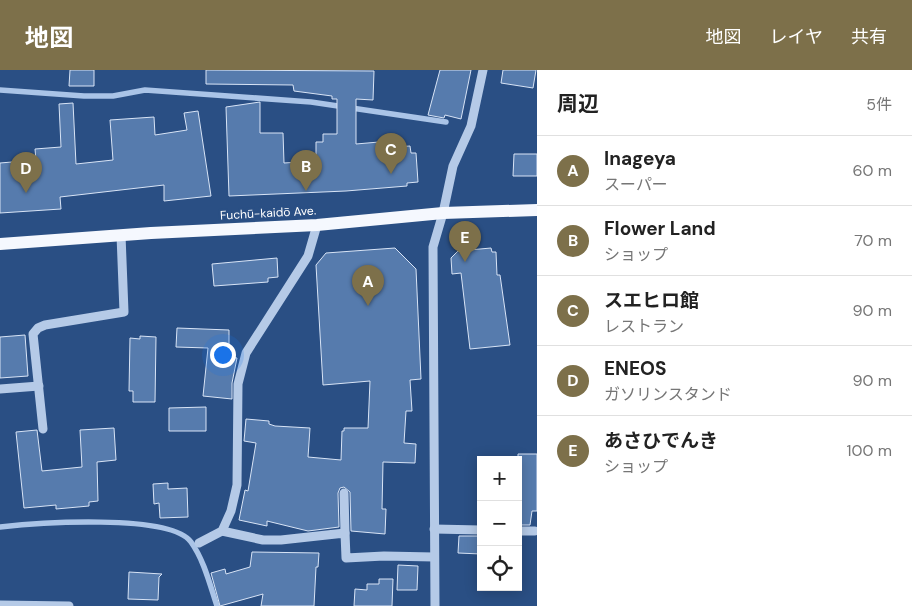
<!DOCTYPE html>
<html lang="ja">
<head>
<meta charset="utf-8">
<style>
  body { margin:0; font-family:"DM Sans","Noto Sans JP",sans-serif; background:#f2f2f2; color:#222 }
  .controls { position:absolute; right:15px; bottom:15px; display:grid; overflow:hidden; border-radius:0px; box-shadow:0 2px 12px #0003 }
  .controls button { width:45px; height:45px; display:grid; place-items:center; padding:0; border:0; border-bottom:1px solid #e0e0e0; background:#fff; color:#222; font:25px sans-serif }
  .you { position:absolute; left:222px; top:284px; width:18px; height:18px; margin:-12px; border:4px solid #fff; border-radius:50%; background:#1a73e8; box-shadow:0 0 0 8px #1a73e833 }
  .badge { display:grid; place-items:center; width:32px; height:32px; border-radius:50%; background:#7d704a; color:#fff; font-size:16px; font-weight:700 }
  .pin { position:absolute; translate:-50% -41px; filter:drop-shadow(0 1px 2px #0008) }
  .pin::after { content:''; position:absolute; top:26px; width:18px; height:15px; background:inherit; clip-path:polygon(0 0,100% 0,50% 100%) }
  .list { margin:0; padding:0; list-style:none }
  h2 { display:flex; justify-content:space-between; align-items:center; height:65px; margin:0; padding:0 20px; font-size:21px }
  h2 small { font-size:16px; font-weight:400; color:#767676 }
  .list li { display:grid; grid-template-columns:32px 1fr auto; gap:15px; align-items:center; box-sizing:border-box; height:70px; padding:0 20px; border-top:1px solid #e0e0e0 }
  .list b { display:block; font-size:19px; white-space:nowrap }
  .list p { margin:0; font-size:16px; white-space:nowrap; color:#767676 }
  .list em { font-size:16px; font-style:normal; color:#767676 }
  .icon { flex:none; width:28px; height:28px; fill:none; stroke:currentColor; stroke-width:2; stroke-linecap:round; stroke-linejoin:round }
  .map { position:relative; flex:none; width:537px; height:536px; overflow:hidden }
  header { display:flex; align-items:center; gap:30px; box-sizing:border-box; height:70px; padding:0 25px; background:#7d704a; color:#fff }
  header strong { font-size:24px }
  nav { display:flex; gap:28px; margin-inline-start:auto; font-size:18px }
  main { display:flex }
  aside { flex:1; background:#fff }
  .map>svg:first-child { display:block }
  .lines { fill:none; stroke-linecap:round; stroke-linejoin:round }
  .stream { stroke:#aac4e7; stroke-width:5.5 }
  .building { fill:#567bad; stroke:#d8e4f6 }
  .minor { stroke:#b5cae7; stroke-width:9 }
  .major { stroke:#f5f8fe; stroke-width:12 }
  .labels { text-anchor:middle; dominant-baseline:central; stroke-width:5; stroke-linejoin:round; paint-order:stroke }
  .street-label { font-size:12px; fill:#fff; stroke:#2a4f84 }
</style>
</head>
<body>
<header>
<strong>地図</strong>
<nav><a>地図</a><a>レイヤ</a><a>共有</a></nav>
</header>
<main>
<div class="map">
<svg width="537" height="536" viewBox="0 0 537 536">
  <rect width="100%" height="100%" fill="#2a4f84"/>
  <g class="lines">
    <g class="stream">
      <polyline points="0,20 84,26 113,26 145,20 311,32 446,52"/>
      <path d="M0,457C35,453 170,443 191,472C204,490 210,515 217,536"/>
    </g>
  </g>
  <g class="building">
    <polygon points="70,0 94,0 94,16 69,16"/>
    <polygon points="206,0 374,1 373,30 356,29 356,74 379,72 379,78 410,76 411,83 416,83 418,112 407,113 407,116 346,121 229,126 226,37 260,32 260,63 283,63 284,93 316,91 316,72 323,72 323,64 337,64 337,29 332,29 332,26 294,21 293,15 206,14"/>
    <polygon points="440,0 471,0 461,49 445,45 444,48 428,45"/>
    <polygon points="503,0 536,0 533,18 501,13"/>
    <polygon points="73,33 76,94 113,90 110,50 154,47 155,65 187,60 184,43 198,41 211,126 164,131 164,115 60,127 61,139 0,143 0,93 36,90 35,79 61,77 59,34"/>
    <polygon points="514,84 537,84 537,106 513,106"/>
    <polygon points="395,178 416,199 421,309 410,310 412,341 406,341 404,373 416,374 415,393 383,392 382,439 386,439 385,464 351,461 350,422 344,417 340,418 338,423 339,457 308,461 267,451 267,456 239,450 245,420 248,421 256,373 244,371 246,349 269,351 269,354 275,356 310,358 308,387 341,390 342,361 344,361 344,358 368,358 370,311 323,315 316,195 326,183"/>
    <polygon points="491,178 492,182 496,182 497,205 500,205 510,275 470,279 461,203 452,204 451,188 458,181"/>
    <polygon points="277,188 278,207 268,208 268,212 214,216 212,194"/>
    <polygon points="177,258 229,260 229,287 237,288 232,313 232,329 203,326 208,278 176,277"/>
    <polygon points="25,265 28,306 0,308 0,267"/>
    <polygon points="140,266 156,267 155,332 133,332 133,321 129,321 130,268 140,269"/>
    <polygon points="206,337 206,361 169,361 169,338"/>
    <polygon points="114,358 116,390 97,392 98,431 89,432 89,436 56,439 56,435 24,438 16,362 37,360 42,401 82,397 80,360"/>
    <polygon points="518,384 537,384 537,441 532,441 530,455 518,455"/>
    <polygon points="168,413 168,419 187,418 188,447 160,448 159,433 154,434 153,414"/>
    <polygon points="459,466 481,466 481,484 458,483"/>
    <polygon points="252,482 319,483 318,497 316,497 314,536 261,536 263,524 220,536 211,503 225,499 226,504 250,497"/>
    <polygon points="398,495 418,496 417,520 397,520"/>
    <polygon points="129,502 162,504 159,507 158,530 128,529"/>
    <polygon points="379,509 393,509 392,536 354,536 355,519 367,520 367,514 379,514"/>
  </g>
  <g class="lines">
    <g class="minor">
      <polyline points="0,319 39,316"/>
      <polyline points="43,359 33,264 38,258 45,255 124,242 121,165"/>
      <polyline points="344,423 345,463"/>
      <polyline points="434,459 481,460"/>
      <polyline points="222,461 263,470 281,470 345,463 346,488 384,486 434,487"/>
      <polyline points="518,461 535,461"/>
      <polyline points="199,473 222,461 231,441 237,415 238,314 246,283 308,186 317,155"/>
      <polyline points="0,535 69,536"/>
      <polyline points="435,536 433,177 443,143 453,96 471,56 483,0"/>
    </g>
    <polyline class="major" points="0,174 151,163 317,155 443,143 537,140"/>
  </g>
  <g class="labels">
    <g class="street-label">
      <text transform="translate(268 143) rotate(-3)">Fuchū-kaidō Ave.</text>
    </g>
  </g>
</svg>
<div class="controls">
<button>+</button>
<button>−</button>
<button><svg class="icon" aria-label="locate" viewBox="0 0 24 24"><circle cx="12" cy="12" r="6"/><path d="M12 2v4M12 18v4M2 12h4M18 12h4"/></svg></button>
</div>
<div class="you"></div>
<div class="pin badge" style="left:368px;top:236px">A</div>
<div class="pin badge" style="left:306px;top:121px">B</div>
<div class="pin badge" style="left:391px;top:104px">C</div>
<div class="pin badge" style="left:26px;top:123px">D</div>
<div class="pin badge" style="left:465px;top:192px">E</div>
</div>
<aside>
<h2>周辺<small>5件</small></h2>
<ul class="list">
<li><span class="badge">A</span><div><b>Inageya</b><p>スーパー</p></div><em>60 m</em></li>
<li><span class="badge">B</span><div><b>Flower Land</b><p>ショップ</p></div><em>70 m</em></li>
<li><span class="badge">C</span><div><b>スエヒロ館</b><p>レストラン</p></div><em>90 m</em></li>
<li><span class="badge">D</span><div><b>ENEOS</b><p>ガソリンスタンド</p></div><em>90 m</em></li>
<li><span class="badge">E</span><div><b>あさひでんき</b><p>ショップ</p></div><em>100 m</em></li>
</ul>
</aside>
</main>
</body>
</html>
